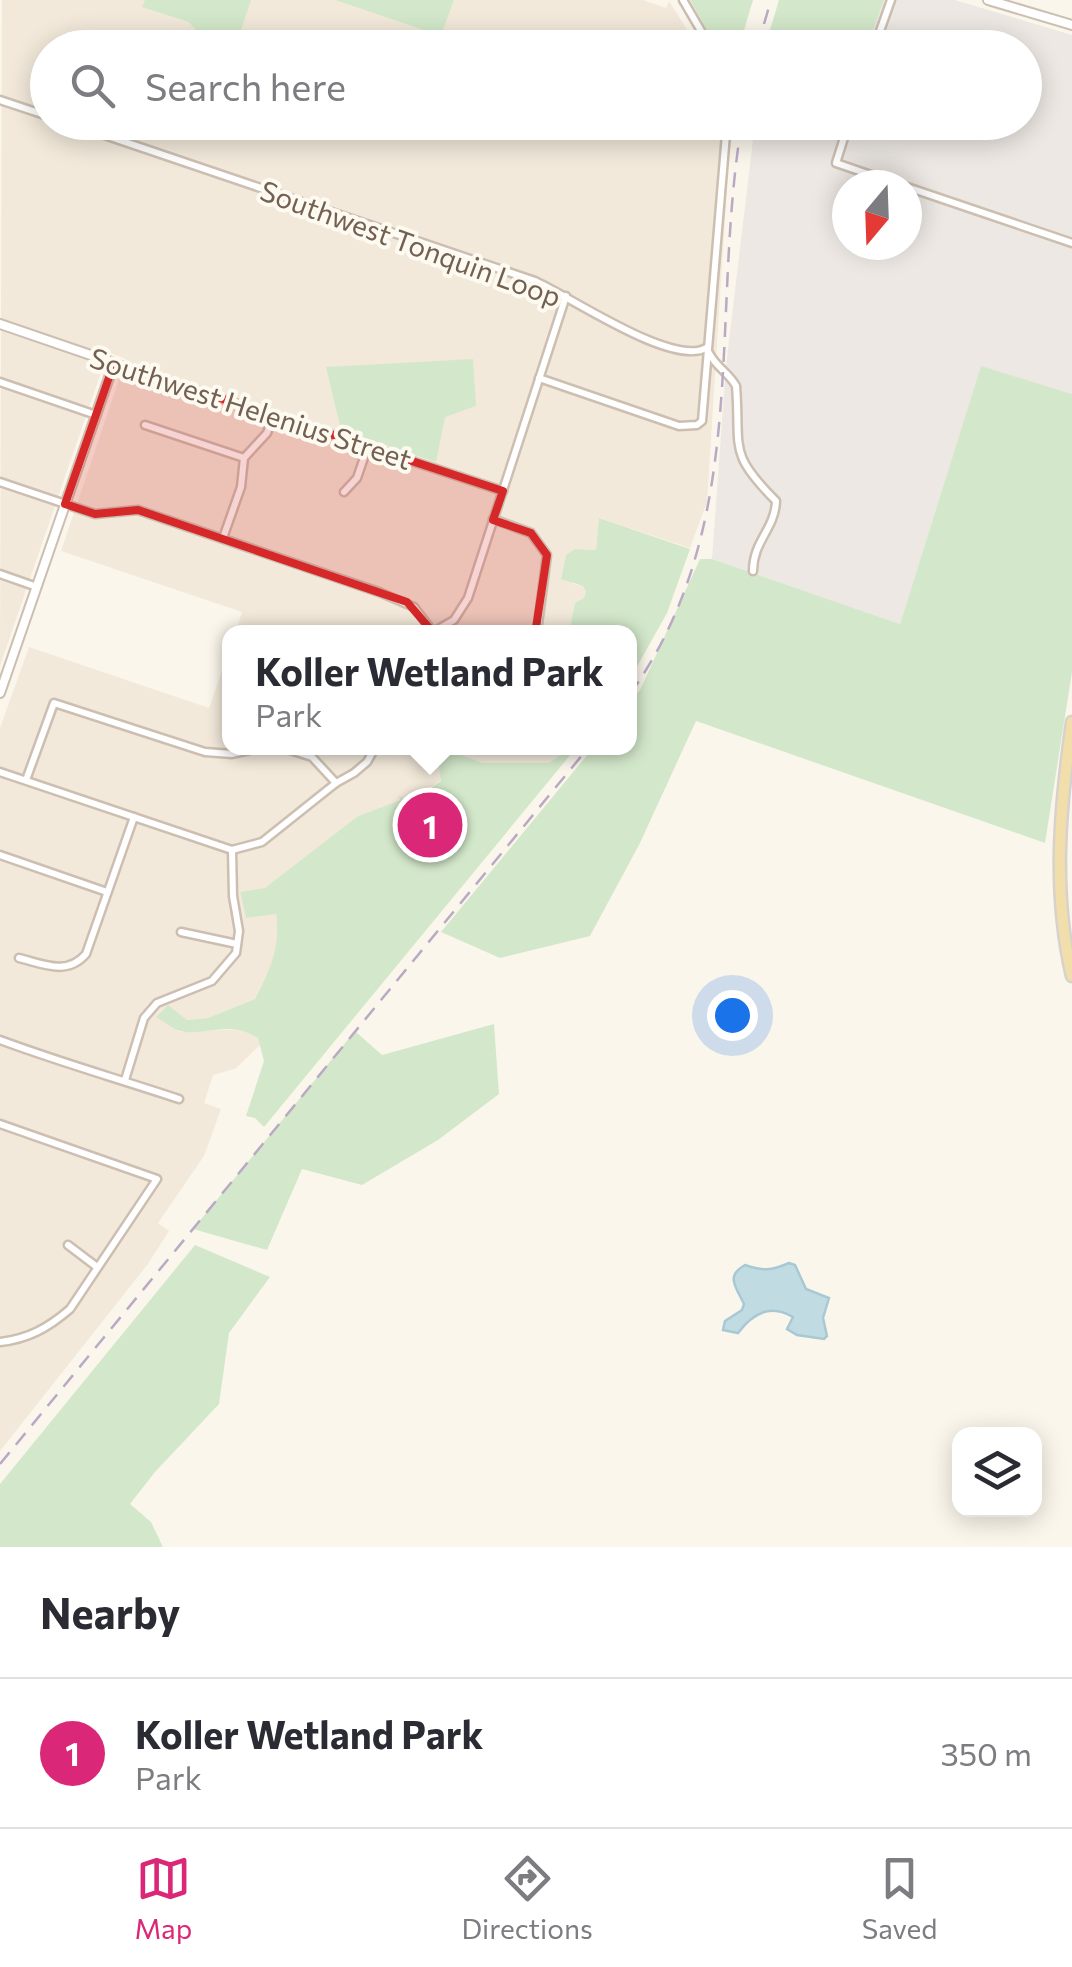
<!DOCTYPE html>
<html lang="en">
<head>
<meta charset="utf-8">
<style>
  body { margin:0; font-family:Commissioner,sans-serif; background:#f7f7f7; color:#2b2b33 }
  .controls { position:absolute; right:30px; bottom:30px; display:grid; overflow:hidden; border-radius:20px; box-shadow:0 5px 25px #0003 }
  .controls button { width:90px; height:90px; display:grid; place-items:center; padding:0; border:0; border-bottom:2px solid #e1e1e2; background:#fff; color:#2b2b33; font:50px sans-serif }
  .compass { position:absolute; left:832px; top:170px; width:90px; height:90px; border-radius:50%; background:#fff; box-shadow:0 5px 25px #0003; rotate:199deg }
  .you { position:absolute; left:732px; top:1015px; width:35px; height:35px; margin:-25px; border:8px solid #fff; border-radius:50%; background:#1a73e8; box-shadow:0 0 0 15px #1a73e833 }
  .badge { display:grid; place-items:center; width:65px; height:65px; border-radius:50%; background:#db2777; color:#fff; font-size:32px; font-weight:700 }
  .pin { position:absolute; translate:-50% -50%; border:5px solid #fff; box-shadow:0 2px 10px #0006 }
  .popup { position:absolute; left:222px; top:625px; width:415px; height:130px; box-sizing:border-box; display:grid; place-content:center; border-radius:20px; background:#fff; filter:drop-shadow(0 2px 8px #0005); font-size:32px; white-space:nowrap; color:#7c7c81 }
  .popup b { font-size:38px; color:#2b2b33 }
  .popup::after { content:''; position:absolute; left:50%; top:100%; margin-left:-20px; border:20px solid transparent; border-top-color:#fff }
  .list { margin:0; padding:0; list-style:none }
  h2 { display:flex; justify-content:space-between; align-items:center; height:130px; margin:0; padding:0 40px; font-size:42px }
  h2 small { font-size:32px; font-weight:400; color:#7c7c81 }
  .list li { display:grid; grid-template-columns:65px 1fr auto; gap:30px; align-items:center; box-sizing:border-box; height:150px; padding:0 40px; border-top:2px solid #e1e1e2 }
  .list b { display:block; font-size:38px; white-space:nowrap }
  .list p { margin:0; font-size:32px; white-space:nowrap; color:#7c7c81 }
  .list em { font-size:32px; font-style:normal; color:#7c7c81 }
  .icon { flex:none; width:55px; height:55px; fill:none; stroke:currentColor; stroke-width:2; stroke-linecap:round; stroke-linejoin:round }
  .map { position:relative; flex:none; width:1072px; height:1547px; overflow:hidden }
  .search { position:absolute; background:#fff; box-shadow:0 5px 25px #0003; left:30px; right:30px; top:30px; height:110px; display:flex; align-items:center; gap:25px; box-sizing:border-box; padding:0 35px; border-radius:55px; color:#7c7c81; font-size:38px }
  .sheet { height:280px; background:#fff }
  nav { display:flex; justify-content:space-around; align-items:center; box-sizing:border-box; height:140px; border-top:2px solid #e1e1e2; background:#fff; font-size:28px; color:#7c7c81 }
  nav a { display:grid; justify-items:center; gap:5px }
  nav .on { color:#db2777 }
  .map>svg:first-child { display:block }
  .residential { fill:#f2e9da }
  .industrial { fill:#ede8e3; fill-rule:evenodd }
  .green { fill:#d3e8ca }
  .water { fill:#c1dbe3; stroke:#a8c9d4; stroke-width:2.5 }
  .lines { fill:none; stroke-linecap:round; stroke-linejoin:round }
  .minor-casing { stroke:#ccbfb1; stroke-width:11 }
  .tertiary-casing { stroke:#ccbfb1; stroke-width:12 }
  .primary-casing { stroke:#d8d2ce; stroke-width:15 }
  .minor { stroke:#fff; stroke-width:6 }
  .tertiary { stroke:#fff; stroke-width:8 }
  .primary { stroke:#f2deaa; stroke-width:10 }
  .rail { stroke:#baa9c4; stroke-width:2.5; stroke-dasharray:15 10; stroke-linecap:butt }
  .marked { fill:#d62828; fill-opacity:0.2; stroke:#d62828; stroke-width:8; stroke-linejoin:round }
  .labels { text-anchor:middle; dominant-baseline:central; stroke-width:8; stroke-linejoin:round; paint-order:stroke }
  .street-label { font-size:28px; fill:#746050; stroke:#fdfaf1 }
</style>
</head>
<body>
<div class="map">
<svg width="1072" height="1547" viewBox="0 0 1072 1547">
  <rect width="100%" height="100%" fill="#fbf6eb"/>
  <g class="residential">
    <polygon points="2,0 335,0 441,36 454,0 643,0 666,8 669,1 698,47 48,48 48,122 731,123 707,502 690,548 599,518 596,550 575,549 573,584 583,586 586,592 584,598 575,604 569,632 236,632 242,612 61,551 126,359 108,352 0,666"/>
    <polygon points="29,647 209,708 230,649 230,748 443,748 438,755 441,780 412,801 402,800 358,816 265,889 240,892 246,918 276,913 279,935 275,958 255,999 208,1018 187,1020 156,1016 181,1032 244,1029 258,1038 261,1044 235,1069 213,1075 204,1103 221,1109 204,1156 158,1223 169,1231 148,1264 0,1451 0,728"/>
    <polygon points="444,748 570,748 549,763 483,763"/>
  </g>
  <path class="industrial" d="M884,0H955L1072,35V394L981,367L900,624L712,559L726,366L755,123L1024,122V48L867,47ZM847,185H907V245H847Z"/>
  <g class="green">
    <polygon points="145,0 251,0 235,48 211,47 189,22 142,7"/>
    <polygon points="335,0 454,0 441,36"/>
    <polygon points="690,0 753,0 739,47 716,47"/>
    <polygon points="779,0 884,0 867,47 765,47"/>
    <polygon points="473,359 476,406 445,417 436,462 341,430 326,367"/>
    <polygon points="981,366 1072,394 1072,672 1045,843 696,721 640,843 590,936 500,958 441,932 593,748 630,748 630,702 640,690 700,559 712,559 900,624"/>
    <polygon points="599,518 690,549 667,613 630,679 630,632 569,632 575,603 584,598 586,592 583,586 561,579 566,555 575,549 596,550"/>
    <path d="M443,748L483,763H549L570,748H576L264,1127L255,1118L246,1116L264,1061L258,1038C230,1021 214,1034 185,1032C175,1031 165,1022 156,1017L168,1005L187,1020L208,1018L255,999C270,969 281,948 276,914L246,918L240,892L265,888L358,816L401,800L398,796L412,801L441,781L437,754Z"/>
    <polygon points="494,1024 499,1094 438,1140 362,1185 302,1169 267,1250 193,1229 355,1031 382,1055"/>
    <polygon points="195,1245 270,1277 229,1333 219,1404 155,1472 130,1504 151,1522 163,1547 0,1547 0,1484"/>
  </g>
  <path class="water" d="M789,1263L795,1265L806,1289L829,1298L823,1318L827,1336L824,1339L797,1335L787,1329L793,1317C770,1303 752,1314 738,1333L723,1330L725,1321L742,1310L744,1304C736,1287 725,1276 745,1265C763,1271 771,1271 789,1263Z"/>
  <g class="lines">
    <g class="minor-casing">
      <g id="minor">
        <polyline points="683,0 711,48"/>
        <polyline points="874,48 891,0"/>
        <polyline points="0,100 48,116"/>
        <path d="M66,122L535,281C569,296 672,367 706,348"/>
        <polyline points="849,122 836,163 900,185"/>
        <polyline points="907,187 1072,243"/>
        <path d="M709,353C716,367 729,373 736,386C741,449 727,452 776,501C775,529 753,541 753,571"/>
        <polyline points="114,363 503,491"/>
        <polyline points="539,378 679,426 697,425 702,421 727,122"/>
        <polyline points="0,382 96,415"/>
        <polyline points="145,425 244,458"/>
        <polyline points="0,482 95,514 138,510 379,592 414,607 433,632"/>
        <polyline points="344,492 357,478 368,446"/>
        <polyline points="493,519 531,533 547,555 537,632"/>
        <polyline points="223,538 241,487 244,458 267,433 274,414"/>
        <polyline points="0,574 37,587"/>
        <polyline points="433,632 454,620 468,598 566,296"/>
        <polyline points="284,748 312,757 336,783"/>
        <polyline points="0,772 232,850 262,842 336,783 354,773 367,762 375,748"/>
        <polyline points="26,780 54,703 205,752 232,754 259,748"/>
        <polyline points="0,855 107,892"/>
        <polyline points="181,932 237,944"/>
        <path d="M19,958C43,964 67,976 86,954L134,817"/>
        <path d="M0,1040C59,1062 119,1079 179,1099"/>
        <polyline points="125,1080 144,1018 157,1003 212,981 236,953 239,931 233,896 232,850"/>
        <path d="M0,1124L157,1179L70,1309C48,1328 28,1339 0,1342"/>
        <polyline points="68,1245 97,1267"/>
      </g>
    </g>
    <g class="tertiary-casing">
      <g id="tertiary">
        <polyline points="988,0 1072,25"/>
        <polyline points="0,324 114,363 0,693"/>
      </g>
    </g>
    <g class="primary-casing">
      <path id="primary" d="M1072,722C1060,807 1052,891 1072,976"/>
    </g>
    <use href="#minor" class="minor"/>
    <use href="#tertiary" class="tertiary"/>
    <use href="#primary" class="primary"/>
    <g class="rail">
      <polyline points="757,48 771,0"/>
      <path d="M630,694C753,522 709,318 742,122"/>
      <polyline points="0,1464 588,748"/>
    </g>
  </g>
  <path class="marked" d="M114,363L503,491L493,520L531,533L547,555L536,628L538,685L501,720L446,719L390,702L407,658L431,630L407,602L138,510L95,514L65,504Z"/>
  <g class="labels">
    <g class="street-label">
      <text transform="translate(411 243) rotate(20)">Southwest Tonquin Loop</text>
      <text transform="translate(251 408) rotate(18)">Southwest Helenius Street</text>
    </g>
  </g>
</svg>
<div class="controls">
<button><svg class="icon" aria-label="layers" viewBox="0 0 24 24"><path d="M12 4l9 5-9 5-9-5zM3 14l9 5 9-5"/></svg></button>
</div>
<svg class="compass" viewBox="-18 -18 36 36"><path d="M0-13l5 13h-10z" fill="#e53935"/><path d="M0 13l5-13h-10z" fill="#7c7c81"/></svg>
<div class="you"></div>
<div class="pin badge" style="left:430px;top:825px">1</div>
<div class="popup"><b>Koller Wetland Park</b>Park</div>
<div class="search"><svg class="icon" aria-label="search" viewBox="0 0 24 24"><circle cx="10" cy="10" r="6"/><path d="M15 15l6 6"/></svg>Search here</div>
</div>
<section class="sheet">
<h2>Nearby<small></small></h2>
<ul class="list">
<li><span class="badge">1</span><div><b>Koller Wetland Park</b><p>Park</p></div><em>350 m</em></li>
</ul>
</section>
<nav>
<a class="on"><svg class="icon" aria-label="map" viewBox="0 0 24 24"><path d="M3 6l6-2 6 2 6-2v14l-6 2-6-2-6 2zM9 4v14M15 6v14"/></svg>Map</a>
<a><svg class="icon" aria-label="directions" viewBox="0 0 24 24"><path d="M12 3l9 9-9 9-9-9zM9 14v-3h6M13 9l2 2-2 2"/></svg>Directions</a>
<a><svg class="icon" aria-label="saved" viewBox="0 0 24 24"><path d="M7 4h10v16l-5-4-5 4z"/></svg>Saved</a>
</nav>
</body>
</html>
